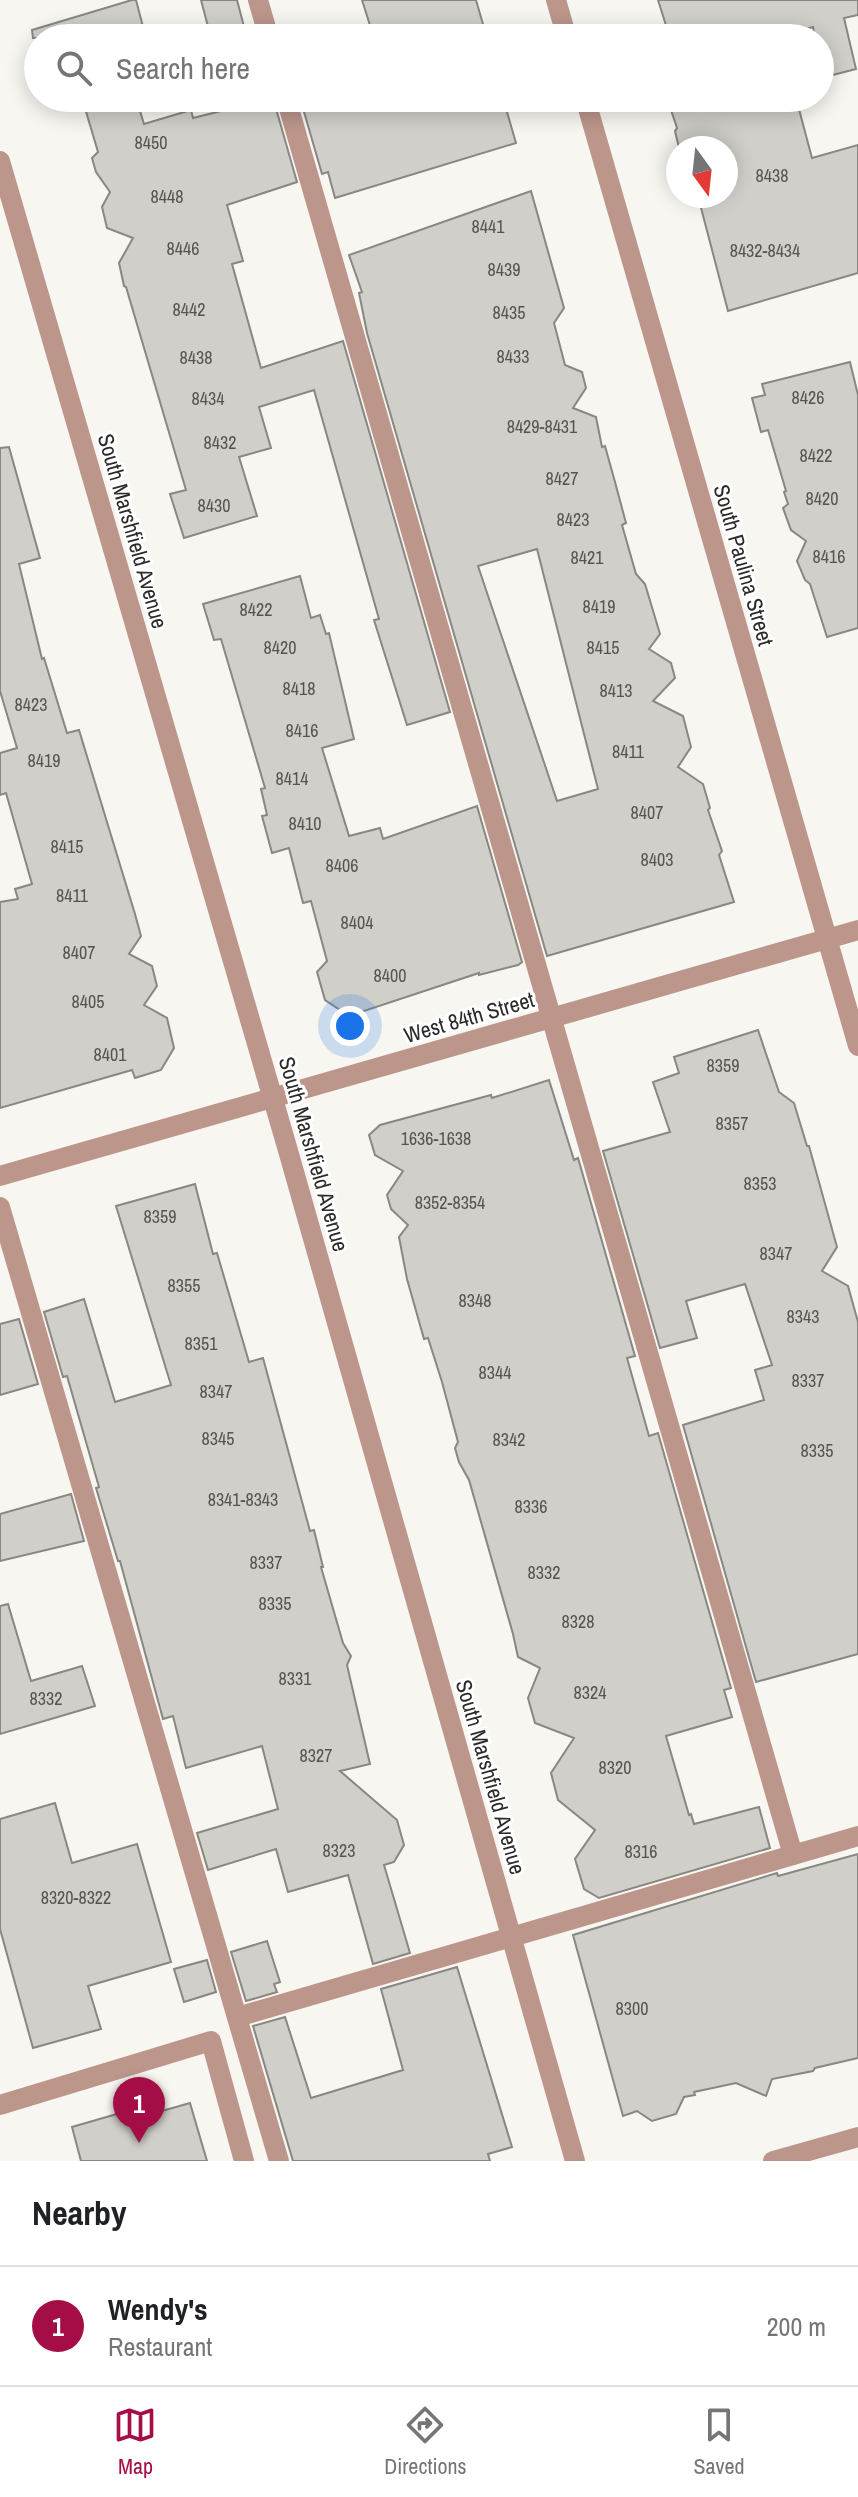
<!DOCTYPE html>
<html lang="en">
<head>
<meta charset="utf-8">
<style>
  body { margin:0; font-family:"Archivo Narrow",sans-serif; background:#f2f2f2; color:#202124 }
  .compass { position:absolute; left:666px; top:136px; width:72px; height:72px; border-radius:50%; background:#fff; box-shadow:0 4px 20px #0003; rotate:165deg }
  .you { position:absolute; left:350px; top:1026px; width:28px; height:28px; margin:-20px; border:6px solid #fff; border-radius:50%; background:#1a73e8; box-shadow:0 0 0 12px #1a73e833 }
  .badge { display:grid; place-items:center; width:52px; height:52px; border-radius:50%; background:#a50d47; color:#fff; font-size:26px; font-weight:700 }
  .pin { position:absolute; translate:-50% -66px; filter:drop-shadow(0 2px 4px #0008) }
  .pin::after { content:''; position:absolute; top:42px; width:28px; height:24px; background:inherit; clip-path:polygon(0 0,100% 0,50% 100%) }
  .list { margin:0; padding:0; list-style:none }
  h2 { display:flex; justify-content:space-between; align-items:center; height:104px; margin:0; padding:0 32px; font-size:34px }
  h2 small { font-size:26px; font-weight:400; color:#757577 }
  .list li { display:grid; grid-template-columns:52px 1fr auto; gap:24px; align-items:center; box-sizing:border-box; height:120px; padding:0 32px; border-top:2px solid #e0e0e0 }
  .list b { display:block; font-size:30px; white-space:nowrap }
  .list p { margin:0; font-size:26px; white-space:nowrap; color:#757577 }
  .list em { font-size:26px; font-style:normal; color:#757577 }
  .icon { flex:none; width:44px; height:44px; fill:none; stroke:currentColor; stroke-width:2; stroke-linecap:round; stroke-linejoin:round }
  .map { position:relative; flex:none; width:858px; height:2161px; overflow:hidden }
  .search { position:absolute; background:#fff; box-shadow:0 4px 20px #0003; left:24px; right:24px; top:24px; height:88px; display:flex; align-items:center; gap:20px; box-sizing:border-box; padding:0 28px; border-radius:44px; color:#757577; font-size:30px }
  .sheet { height:224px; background:#fff }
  nav { display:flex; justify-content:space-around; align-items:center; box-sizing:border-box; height:112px; border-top:2px solid #e0e0e0; background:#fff; font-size:22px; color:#757577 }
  nav a { display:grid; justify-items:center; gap:4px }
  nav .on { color:#a50d47 }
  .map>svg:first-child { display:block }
  .building { fill:#d0cfca; stroke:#888782; stroke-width:2; fill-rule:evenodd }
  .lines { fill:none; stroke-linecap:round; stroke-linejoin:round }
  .minor { stroke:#bc968b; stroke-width:20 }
  .labels { text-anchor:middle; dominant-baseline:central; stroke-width:6; stroke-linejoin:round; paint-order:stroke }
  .number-label { font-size:18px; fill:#545451 }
  .street-label { font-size:22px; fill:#2b2b29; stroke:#fff }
</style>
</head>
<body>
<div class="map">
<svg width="858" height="2161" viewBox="0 0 858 2161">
  <rect width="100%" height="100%" fill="#f8f6f1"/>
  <g class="building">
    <polygon points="132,0 136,0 146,38 33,38 32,30"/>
    <polygon points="201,0 237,0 247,38 211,38"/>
    <polygon points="362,0 476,0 487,38 374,38"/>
    <polygon points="658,0 858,0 858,15 844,18 856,69 825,77 820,57 820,38 815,38 813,27 773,38 670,38"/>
    <polygon points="82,98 136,98 144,124 191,110 193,118 273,98 297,182 227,205 243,261 232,264 261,368 343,341 450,712 407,725 374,620 379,619 314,390 259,407 271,448 239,457 257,516 184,538 170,494 186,490 126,287 124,286 119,263 133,238 107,228 102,207 110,192 96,172 92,158 98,152"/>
    <polygon points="300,98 503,98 516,143 335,198 328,172 322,174"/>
    <polygon points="667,98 796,98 812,158 858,145 858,273 728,311 700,204 696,196 726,196 726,148 679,148 675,131 677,128"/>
    <path d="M531,191L564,308L554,323L565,365L582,372L586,388L573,408L596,417L602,447L605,446L615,482L626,523L622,525L636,574L645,584L660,634L649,649L671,663L675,678L653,701L683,716L691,747L678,767L703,784L710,808L708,810L722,851L719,855L734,902L547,956L367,333L359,293L362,292L349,255ZM537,549L598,789L557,801L478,566Z"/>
    <polygon points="850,362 858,395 858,628 827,637 810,584 805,580 797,561 806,541 791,530 783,508 788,504 784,492 786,491 768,430 761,432 752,398 765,395 762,384"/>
    <polygon points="9,447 40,558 19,564 42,659 44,658 67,733 79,730 135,914 141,936 129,954 152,966 157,986 144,1005 167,1018 174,1048 161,1070 135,1078 132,1070 0,1108 0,902 18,899 15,889 32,884 6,793 0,795 0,753 17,748 0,691 0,448"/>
    <polygon points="300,576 311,618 320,615 326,634 329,633 354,739 322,748 349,836 380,828 383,839 477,806 522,962 518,965 479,975 479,973 349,1016 325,1000 317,972 327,961 311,901 303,903 289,848 272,853 262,816 267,815 261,789 265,788 221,639 214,640 203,604"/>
    <polygon points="758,1030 779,1092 794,1103 807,1146 809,1146 837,1247 822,1271 848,1286 858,1322 858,1654 756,1682 683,1425 764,1400 755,1370 772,1365 745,1284 686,1301 697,1338 660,1348 603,1151 670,1132 653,1082 679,1073 674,1057"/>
    <polygon points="549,1080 574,1160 578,1158 635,1356 627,1358 649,1436 658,1433 731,1688 724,1690 732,1717 666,1736 689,1815 691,1814 694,1824 759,1807 770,1848 599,1898 584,1889 575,1859 595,1830 558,1800 551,1773 574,1738 535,1723 528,1698 540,1668 518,1657 513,1634 469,1480 459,1462 455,1448 458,1442 442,1382 428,1338 424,1339 407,1279 399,1237 408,1225 391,1209 387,1195 403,1171 375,1155 369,1135 380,1125 491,1095 492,1098"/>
    <polygon points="195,1184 213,1254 217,1253 249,1362 263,1358 310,1531 314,1530 323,1567 321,1567 343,1643 351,1656 347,1665 370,1764 340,1771 397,1820 404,1845 394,1862 384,1865 410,1953 373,1964 348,1875 288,1892 276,1849 208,1870 197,1833 278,1809 262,1746 186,1768 173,1716 163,1719 120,1561 118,1561 96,1488 99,1487 67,1376 63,1377 44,1312 84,1299 115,1402 171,1385 116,1206"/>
    <polygon points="19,1319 38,1384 0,1395 0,1324"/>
    <polygon points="71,1494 84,1541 0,1561 0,1514"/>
    <polygon points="8,1604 31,1681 82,1666 95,1706 0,1734 0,1606"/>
    <polygon points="55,1803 72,1863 137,1844 171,1962 88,1986 101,2029 33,2048 0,1929 0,1819"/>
    <polygon points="858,1854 858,2058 815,2068 813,2071 772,2079 766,2096 736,2083 694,2092 695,2095 684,2097 676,2114 652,2121 637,2111 623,2116 573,1935 777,1873 778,1876"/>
    <polygon points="267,1941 280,1982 274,1984 277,1992 246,2001 231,1952"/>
    <polygon points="207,1960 216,1992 184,2002 174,1969"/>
    <polygon points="457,1967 512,2147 488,2154 490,2161 293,2161 253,2026 285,2017 311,2098 403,2070 381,1989"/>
    <polygon points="190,2103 207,2161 81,2161 72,2127 134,2109 137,2118"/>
  </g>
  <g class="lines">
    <g class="minor">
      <polyline points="258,0 269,38"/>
      <polyline points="556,0 567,38"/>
      <polyline points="286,98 793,1855"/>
      <polyline points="585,98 858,1046"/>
      <polyline points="0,161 287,1147 575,2161"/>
      <polyline points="0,1176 858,930"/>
      <polyline points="0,1207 279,2161"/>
      <polyline points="237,2017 858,1836"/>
      <polyline points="0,2105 211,2041 244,2161"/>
      <polyline points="773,2161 858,2137"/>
    </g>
  </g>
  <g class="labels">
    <g class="number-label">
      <text x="151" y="142">8450</text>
      <text x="772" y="175">8438</text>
      <text x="167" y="196">8448</text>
      <text x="488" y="226">8441</text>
      <text x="183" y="248">8446</text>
      <text x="765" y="250">8432-8434</text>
      <text x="504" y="269">8439</text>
      <text x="189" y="309">8442</text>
      <text x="509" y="312">8435</text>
      <text x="513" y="356">8433</text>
      <text x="196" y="357">8438</text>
      <text x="808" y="397">8426</text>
      <text x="208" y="398">8434</text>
      <text x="542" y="426">8429-8431</text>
      <text x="220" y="442">8432</text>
      <text x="816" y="455">8422</text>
      <text x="562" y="478">8427</text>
      <text x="822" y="498">8420</text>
      <text x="214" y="505">8430</text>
      <text x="573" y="519">8423</text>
      <text x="829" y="556">8416</text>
      <text x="587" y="557">8421</text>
      <text x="599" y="606">8419</text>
      <text x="256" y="609">8422</text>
      <text x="280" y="647">8420</text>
      <text x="603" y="647">8415</text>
      <text x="299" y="688">8418</text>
      <text x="616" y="690">8413</text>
      <text x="31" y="704">8423</text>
      <text x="302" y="730">8416</text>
      <text x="628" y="751">8411</text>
      <text x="44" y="760">8419</text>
      <text x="292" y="778">8414</text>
      <text x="647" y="812">8407</text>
      <text x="305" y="823">8410</text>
      <text x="67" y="846">8415</text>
      <text x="657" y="859">8403</text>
      <text x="342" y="865">8406</text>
      <text x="72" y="895">8411</text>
      <text x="357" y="922">8404</text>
      <text x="79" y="952">8407</text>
      <text x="390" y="975">8400</text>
      <text x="88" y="1001">8405</text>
      <text x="110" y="1054">8401</text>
      <text x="723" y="1065">8359</text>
      <text x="732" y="1123">8357</text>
      <text x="436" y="1138">1636-1638</text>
      <text x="760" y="1183">8353</text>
      <text x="450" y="1202">8352-8354</text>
      <text x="160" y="1216">8359</text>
      <text x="776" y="1253">8347</text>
      <text x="184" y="1285">8355</text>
      <text x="475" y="1300">8348</text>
      <text x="803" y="1316">8343</text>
      <text x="201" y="1343">8351</text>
      <text x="495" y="1372">8344</text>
      <text x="808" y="1380">8337</text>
      <text x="216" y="1391">8347</text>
      <text x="218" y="1438">8345</text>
      <text x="509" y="1439">8342</text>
      <text x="817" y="1450">8335</text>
      <text x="243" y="1499">8341-8343</text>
      <text x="531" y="1506">8336</text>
      <text x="266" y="1562">8337</text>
      <text x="544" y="1572">8332</text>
      <text x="275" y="1603">8335</text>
      <text x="578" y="1621">8328</text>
      <text x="295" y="1678">8331</text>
      <text x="590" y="1692">8324</text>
      <text x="46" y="1698">8332</text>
      <text x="316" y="1755">8327</text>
      <text x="615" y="1767">8320</text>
      <text x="339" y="1850">8323</text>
      <text x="641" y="1851">8316</text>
      <text x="76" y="1897">8320-8322</text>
      <text x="632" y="2008">8300</text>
    </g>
    <g class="street-label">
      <text transform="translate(133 531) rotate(74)">South Marshfield Avenue</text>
      <text transform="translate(744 565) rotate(74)">South Paulina Street</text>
      <text transform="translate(469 1017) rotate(-16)">West 84th Street</text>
      <text transform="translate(314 1154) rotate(74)">South Marshfield Avenue</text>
      <text transform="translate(491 1777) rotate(74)">South Marshfield Avenue</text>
    </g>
  </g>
</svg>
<svg class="compass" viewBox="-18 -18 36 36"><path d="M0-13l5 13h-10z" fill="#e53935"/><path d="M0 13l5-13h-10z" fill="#757577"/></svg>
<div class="you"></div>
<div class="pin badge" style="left:139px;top:2143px">1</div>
<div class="search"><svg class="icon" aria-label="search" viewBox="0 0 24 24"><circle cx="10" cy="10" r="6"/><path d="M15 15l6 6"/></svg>Search here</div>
</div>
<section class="sheet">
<h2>Nearby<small></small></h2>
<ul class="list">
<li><span class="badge">1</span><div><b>Wendy's</b><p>Restaurant</p></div><em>200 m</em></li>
</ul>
</section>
<nav>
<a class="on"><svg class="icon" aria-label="map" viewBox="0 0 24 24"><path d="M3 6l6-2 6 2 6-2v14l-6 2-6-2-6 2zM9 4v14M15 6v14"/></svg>Map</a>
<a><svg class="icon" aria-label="directions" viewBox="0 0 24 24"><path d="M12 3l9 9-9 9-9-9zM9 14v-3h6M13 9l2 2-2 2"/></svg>Directions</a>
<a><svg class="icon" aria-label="saved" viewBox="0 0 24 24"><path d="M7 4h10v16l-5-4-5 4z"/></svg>Saved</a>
</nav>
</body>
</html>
